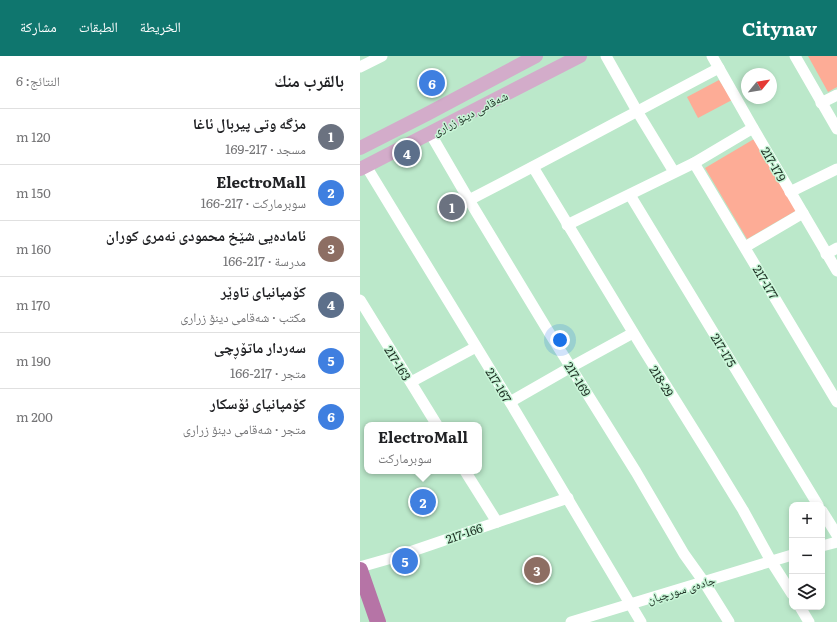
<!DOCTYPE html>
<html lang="ar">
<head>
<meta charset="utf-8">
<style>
  body { margin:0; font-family:Literata,"Noto Naskh Arabic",serif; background:#f6f6f6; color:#202124; direction:rtl }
  .controls { position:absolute; right:12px; bottom:12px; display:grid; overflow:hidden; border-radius:8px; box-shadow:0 2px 6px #0003 }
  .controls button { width:36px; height:36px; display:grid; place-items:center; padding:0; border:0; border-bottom:1px solid #e0e0e0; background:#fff; color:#202124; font:20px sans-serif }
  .compass { position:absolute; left:381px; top:12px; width:36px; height:36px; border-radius:50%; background:#fff; box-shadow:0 2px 6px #0003; rotate:60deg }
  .you { position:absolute; left:200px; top:284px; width:14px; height:14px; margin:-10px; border:3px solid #fff; border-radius:50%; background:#1a73e8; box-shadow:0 0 0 6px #1a73e833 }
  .badge { display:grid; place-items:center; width:26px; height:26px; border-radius:50%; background:#0f766e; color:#fff; font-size:13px; font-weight:700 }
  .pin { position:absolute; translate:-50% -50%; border:2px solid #fff; box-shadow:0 1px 4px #0006 }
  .popup { position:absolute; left:4px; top:366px; width:118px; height:52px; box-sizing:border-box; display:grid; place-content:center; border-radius:8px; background:#fff; filter:drop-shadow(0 1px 3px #0005); font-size:13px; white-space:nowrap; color:#757577 }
  .popup b { font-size:15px; color:#202124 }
  .popup::after { content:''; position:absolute; left:50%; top:100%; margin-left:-8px; border:8px solid transparent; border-top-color:#fff }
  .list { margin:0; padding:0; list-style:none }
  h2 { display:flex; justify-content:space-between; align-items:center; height:52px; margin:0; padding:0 16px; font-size:17px }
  h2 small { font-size:13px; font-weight:400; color:#757577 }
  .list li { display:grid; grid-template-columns:26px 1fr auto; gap:12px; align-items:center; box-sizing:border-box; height:56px; padding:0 16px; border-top:1px solid #e0e0e0 }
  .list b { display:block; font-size:15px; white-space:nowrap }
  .list p { margin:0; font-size:13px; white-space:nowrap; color:#757577 }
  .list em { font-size:13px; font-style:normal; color:#757577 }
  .icon { flex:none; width:22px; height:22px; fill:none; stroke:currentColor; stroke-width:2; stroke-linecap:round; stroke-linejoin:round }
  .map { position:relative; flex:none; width:477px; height:566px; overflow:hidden; direction:ltr }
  header { display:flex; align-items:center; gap:24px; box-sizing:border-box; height:56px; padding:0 20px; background:#0f766e; color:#fff }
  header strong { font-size:19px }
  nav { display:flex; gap:22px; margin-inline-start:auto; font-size:14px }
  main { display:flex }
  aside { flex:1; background:#fff }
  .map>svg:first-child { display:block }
  .green { fill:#fdac96 }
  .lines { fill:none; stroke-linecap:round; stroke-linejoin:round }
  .minor { stroke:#fff; stroke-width:11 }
  .major { stroke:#d3acca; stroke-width:14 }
  .highway { stroke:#b674a6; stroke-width:16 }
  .labels { text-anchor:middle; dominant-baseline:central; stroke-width:3; stroke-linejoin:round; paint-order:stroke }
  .street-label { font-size:12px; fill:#1e2f24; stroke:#c8f5d7 }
</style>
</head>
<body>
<header>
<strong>Citynav</strong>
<nav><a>الخريطة</a><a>الطبقات</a><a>مشاركة</a></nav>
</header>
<main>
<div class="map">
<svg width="477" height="566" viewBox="0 0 477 566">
  <rect width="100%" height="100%" fill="#bbe8ca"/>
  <g class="green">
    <polygon points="448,0 477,0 477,31 468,36"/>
    <polygon points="359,24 372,44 338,62 327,41"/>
    <polygon points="394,83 437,154 387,183 345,112"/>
  </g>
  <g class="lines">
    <g class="minor">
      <polyline points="246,0 277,55 314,116"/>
      <polyline points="352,0 393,72 477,215"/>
      <polyline points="435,0 477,73"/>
      <polyline points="0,11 22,0"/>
      <polyline points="461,47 477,39"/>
      <polyline points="70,77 109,144 190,278 276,416 324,498 344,526 369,566"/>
      <polyline points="334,107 477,346"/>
      <polyline points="6,110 150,346 281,566"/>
      <polyline points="173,111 282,291 350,400 383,454 411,505 432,538"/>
      <polyline points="430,136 477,113"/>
      <polyline points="270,139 458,449"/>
      <path d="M109,144C193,101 275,56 359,12"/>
      <polyline points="207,169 334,107 393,72"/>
      <polyline points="385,191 443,157"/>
      <polyline points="466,198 477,192"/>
      <polyline points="0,244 77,369"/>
      <polyline points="51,326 116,291"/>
      <polyline points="150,346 211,311 273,277"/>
      <polyline points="105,415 137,466"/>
      <polyline points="462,455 477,479"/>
      <polyline points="462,490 477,486"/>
      <polyline points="0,511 35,501 208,442"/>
      <polyline points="440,551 449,566"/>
      <polyline points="211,566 432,499"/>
    </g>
    <g class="major">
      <polyline points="0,92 67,58 176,0"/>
      <polyline points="0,113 220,0"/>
    </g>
    <polyline class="highway" points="0,514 18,566"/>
  </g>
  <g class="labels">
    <g class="street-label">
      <text transform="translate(110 57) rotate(-27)">شەقامی دینۆ زراری</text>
      <text transform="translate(414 108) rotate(60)">217-179</text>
      <text transform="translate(406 226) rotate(59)">217-177</text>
      <text transform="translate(364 294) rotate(59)">217-175</text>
      <text transform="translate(38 307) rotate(58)">217-163</text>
      <text transform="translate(218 323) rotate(58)">217-169</text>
      <text transform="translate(302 325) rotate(58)">218-29</text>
      <text transform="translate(139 329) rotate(59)">217-167</text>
      <text transform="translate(104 477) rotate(-19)">217-166</text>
      <text transform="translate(321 533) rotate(-17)">جادەی سورچیان</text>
    </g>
  </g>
</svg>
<div class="controls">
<button>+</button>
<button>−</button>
<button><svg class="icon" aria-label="layers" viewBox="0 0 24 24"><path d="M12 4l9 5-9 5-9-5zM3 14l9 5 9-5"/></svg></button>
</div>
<svg class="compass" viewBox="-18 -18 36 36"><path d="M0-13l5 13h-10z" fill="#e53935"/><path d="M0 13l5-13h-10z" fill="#757577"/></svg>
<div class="you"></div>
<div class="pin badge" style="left:92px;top:151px;background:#6b7280">1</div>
<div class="pin badge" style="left:63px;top:446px;background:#3f7fe0">2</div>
<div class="popup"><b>ElectroMall</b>سوبرماركت</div>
<div class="pin badge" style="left:177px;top:514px;background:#8d6e63">3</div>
<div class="pin badge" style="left:47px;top:97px;background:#5c6f8a">4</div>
<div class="pin badge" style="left:45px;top:505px;background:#3f7fe0">5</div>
<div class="pin badge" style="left:72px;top:27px;background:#3f7fe0">6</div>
</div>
<aside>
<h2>بالقرب منك<small>النتائج: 6</small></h2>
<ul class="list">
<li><span class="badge" style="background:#6b7280">1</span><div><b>مزگه وتى پيربال ئاغا</b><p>مسجد · 217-169</p></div><em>120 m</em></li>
<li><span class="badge" style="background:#3f7fe0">2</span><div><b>ElectroMall</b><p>سوبرماركت · 217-166</p></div><em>150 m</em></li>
<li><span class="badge" style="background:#8d6e63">3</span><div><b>ئامادەیی شێخ محمودی نەمری کوران</b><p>مدرسة · 217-166</p></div><em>160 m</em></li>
<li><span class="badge" style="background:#5c6f8a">4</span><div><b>کۆمپانیای تاوێر</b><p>مكتب · شەقامی دینۆ زراری</p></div><em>170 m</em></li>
<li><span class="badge" style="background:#3f7fe0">5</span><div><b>سەردار ماتۆڕچی</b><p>متجر · 217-166</p></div><em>190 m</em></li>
<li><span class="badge" style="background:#3f7fe0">6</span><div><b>کۆمپانیای ئۆسکار</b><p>متجر · شەقامی دینۆ زراری</p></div><em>200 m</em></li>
</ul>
</aside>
</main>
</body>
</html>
